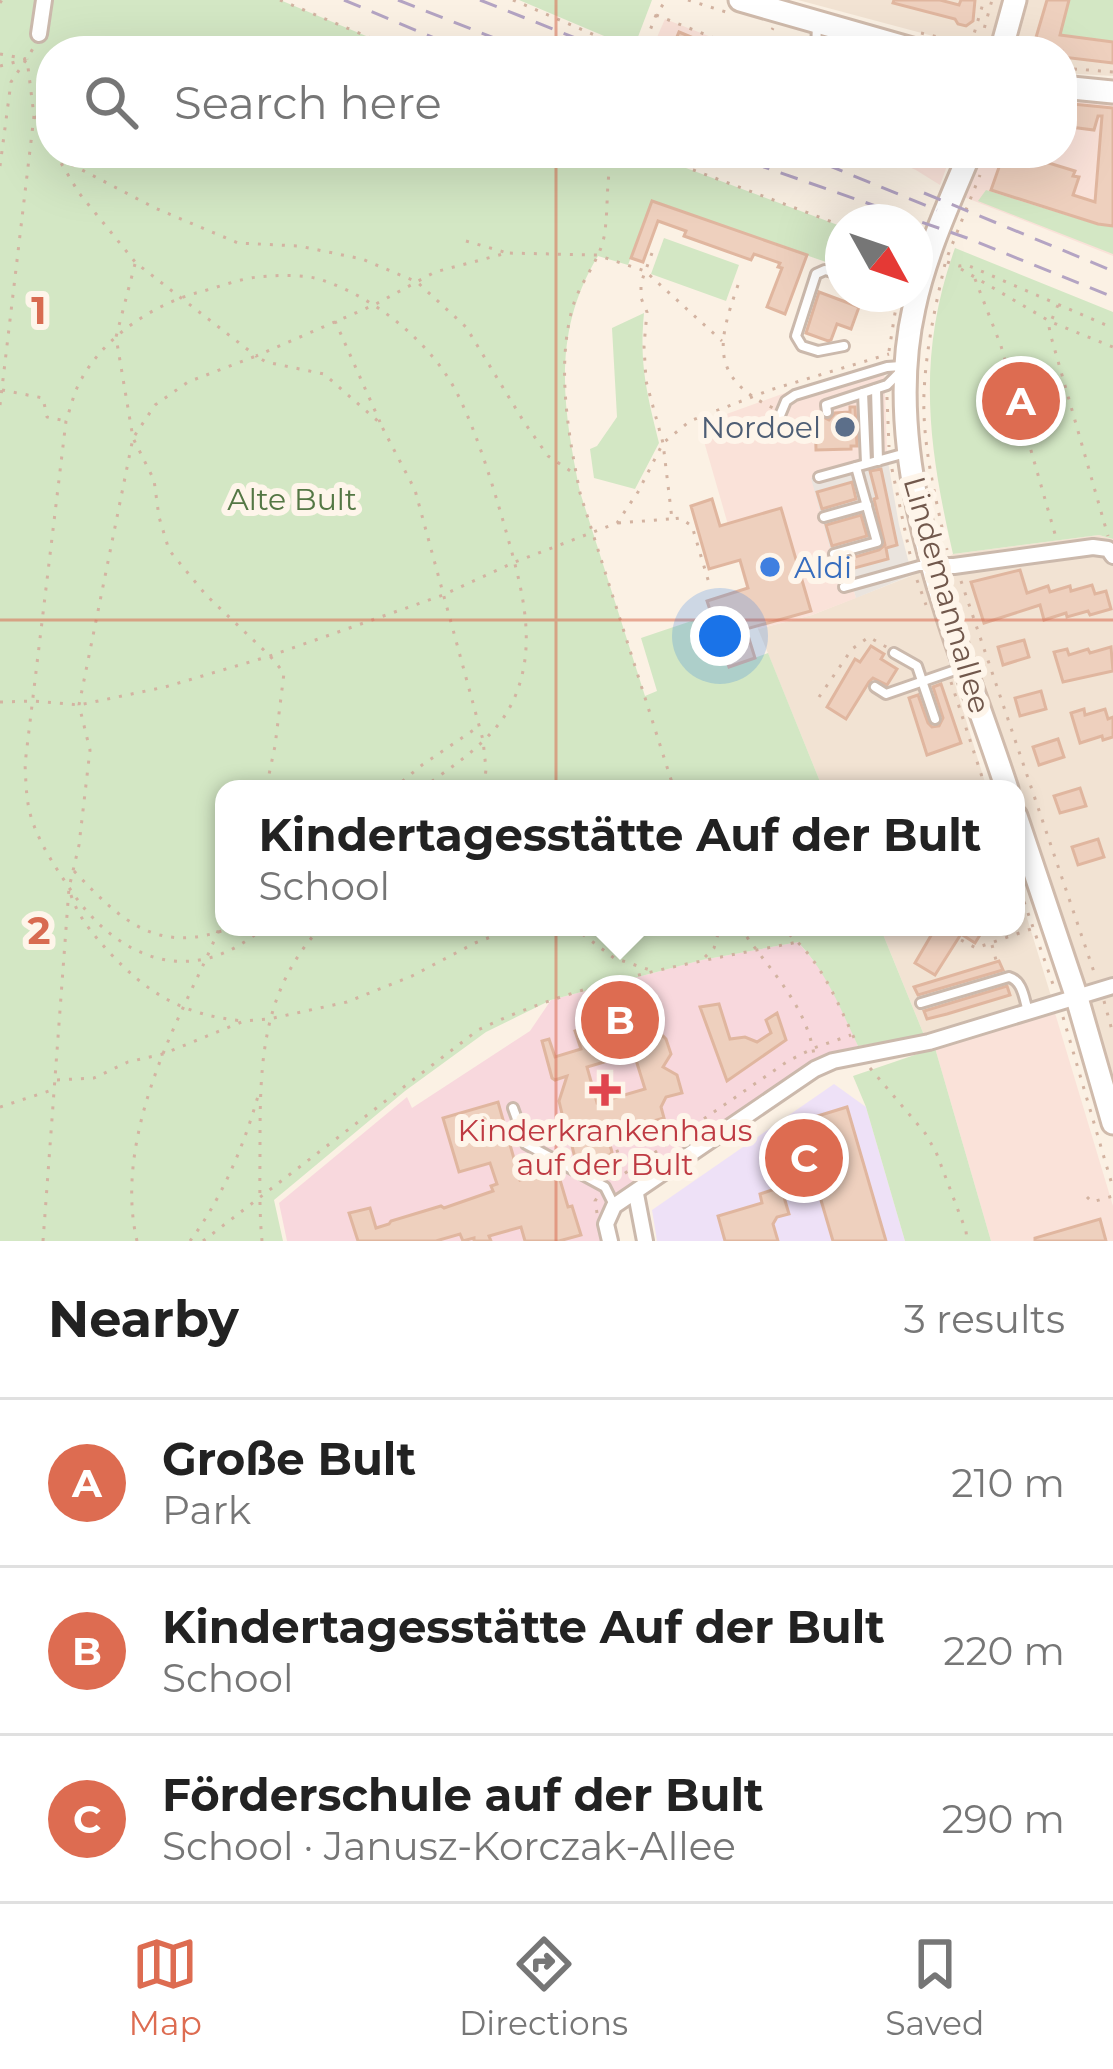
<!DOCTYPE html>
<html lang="en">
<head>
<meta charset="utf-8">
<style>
  body { margin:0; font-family:Montserrat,sans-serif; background:#f2f2f2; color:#222 }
  .compass { position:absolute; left:825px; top:204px; width:108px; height:108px; border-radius:50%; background:#fff; box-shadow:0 12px 48px #0002; rotate:130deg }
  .you { position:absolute; left:720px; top:636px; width:42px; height:42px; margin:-30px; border:9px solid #fff; border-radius:50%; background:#1a73e8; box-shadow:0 0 0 18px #1a73e833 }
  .badge { display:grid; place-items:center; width:78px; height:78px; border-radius:50%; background:#dd6c51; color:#fff; font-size:39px; font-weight:700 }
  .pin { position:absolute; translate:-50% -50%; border:6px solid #fff; box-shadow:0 3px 12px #0006 }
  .popup { position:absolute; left:215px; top:780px; width:810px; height:156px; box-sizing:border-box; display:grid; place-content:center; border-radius:24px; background:#fff; filter:drop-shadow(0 3px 9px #0005); font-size:39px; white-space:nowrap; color:#767676 }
  .popup b { font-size:45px; color:#222 }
  .popup::after { content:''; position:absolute; left:50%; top:100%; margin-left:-24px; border:24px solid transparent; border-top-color:#fff }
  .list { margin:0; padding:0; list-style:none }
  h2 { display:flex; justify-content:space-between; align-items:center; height:156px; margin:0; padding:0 48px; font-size:51px }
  h2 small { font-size:39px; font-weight:400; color:#767676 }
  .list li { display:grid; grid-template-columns:78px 1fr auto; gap:36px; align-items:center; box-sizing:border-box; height:168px; padding:0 48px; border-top:3px solid #e0e0e0 }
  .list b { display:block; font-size:45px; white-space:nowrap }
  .list p { margin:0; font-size:39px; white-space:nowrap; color:#767676 }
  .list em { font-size:39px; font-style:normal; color:#767676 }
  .icon { flex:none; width:66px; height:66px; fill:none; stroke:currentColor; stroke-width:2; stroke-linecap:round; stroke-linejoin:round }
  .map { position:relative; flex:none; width:1113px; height:1241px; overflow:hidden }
  .search { position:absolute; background:#fff; box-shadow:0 12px 48px #0002; left:36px; right:36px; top:36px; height:132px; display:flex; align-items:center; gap:30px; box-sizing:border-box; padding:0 42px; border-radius:48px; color:#767676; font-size:45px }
  .sheet { height:660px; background:#fff }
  nav { display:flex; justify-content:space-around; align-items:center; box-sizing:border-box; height:168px; border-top:3px solid #e0e0e0; background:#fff; font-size:33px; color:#767676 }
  nav a { display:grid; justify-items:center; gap:6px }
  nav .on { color:#dd6c51 }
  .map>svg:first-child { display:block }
  .residential { fill:#f2e3d3 }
  .commercial { fill:#fae2d9 }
  .industrial { fill:#eae4de }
  .education { fill:#eee1f7 }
  .medical { fill:#f8d8dd }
  .green { fill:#d3e7c4 }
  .building { fill:#eed0be; stroke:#e0b69f; stroke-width:3; fill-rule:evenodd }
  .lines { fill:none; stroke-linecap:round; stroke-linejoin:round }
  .lane-casing { stroke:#cbb9ac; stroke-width:14 }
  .street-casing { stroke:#cbb9ac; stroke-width:20 }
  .secondary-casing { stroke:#d0bbac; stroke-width:27 }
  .path { stroke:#d3b3a1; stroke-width:3; stroke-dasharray:3 9; stroke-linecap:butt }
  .lane { stroke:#fff; stroke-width:8 }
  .street { stroke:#fff; stroke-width:14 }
  .secondary { stroke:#fff; stroke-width:21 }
  .rail { stroke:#b4a4c3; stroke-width:3; stroke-dasharray:18 12; stroke-linecap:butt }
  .grid { fill:none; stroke:#d86b51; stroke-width:3; stroke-opacity:0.55 }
  .service-dot { fill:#5c6f8a; stroke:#fef5ea; stroke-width:4.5 }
  .shop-dot { fill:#3f7fe0; stroke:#fef5ea; stroke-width:4.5 }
  .health-dot { fill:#e0444e; stroke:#fef5ea; stroke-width:4.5 }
  .labels { text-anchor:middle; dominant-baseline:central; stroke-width:12; stroke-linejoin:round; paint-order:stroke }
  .service-label { font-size:30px; fill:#4e5e75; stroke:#fef5ea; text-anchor:end }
  .park-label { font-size:30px; fill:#547744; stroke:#fef5ea }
  .shop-label { font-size:30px; fill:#366cbe; stroke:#fef5ea; text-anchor:start }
  .street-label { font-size:30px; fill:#71584c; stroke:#fef5ea }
  .health-label { font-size:30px; fill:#be3a42; stroke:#fef5ea }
  .grid-label { font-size:39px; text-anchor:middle; font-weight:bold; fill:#d86b51; stroke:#fef5ea; stroke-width:12; stroke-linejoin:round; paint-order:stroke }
</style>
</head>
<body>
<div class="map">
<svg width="1113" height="1241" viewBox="0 0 1113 1241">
  <rect width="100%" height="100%" fill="#fbf1e4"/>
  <g class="residential">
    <polygon points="798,0 1113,0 1113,76 1062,73 1062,51 989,51"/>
    <polygon points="1099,535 1113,539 1113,1074 1087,994 1016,807 1016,789 934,566 953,554"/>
    <polygon points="921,572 987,789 823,789 758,629 812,615"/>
    <polygon points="1016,882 1051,996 924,1035 880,927 1016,927"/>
  </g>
  <g class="commercial">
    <polygon points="665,19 747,51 651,51"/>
    <polygon points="1062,87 1113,92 1113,256 954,193 970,153 1062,153"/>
    <polygon points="876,153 949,153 951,155 940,185 916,170"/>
    <polygon points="884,362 887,455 825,527 835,565 845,562 856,598 812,615 758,629 699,424 796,389"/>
    <polygon points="1055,1013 1113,1206 1113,1241 991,1241 935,1048"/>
  </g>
  <polygon class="industrial" points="887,456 899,525 912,575 856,598 846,563 835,566 811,478"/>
  <polygon class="education" points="834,1084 866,1107 905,1241 657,1241 652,1210"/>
  <polygon class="medical" points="798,942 823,972 842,1005 858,1046 813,1060 612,1199 603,1241 287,1241 279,1203 407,1097 412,1108 530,1031 551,1000 702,960"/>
  <g class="green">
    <path d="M0,0H280L402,51H51V153H646L843,227V268L652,201L628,265L598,256C551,333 563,408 580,492L645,696L657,691L641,638L712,614L729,667L768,653L823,789H224V927H880L924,1035L858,1046C840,1008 827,973 798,942L702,960L551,1000L486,1032L405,1091L274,1200L283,1241H0Z"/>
    <polygon points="519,0 652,0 636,42 625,38 623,44"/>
    <polygon points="1069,0 1113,0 1113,42 1060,35"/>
    <polygon points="986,190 1098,225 1113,227 1113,254 978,201"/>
    <polygon points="664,238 739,265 726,301 651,274"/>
    <path d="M955,248L1113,312V539L1099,535L953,554C928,445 916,357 955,248Z"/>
    <path d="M644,313C639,364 647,394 659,443L635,489L594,478L590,449L597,446L617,417L612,328Z"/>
    <polygon points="935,1048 991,1241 905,1241 866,1107 853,1076"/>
  </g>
  <g class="building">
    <polygon points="894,0 940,0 959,5 961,0 975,0 973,21 966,26 958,24 955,19 893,3"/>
    <polygon points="1047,0 1069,0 1060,35 1113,42 1113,63 1062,57 1062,51 1032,51"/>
    <polygon points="679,32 710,45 712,39 722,43 720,49 725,51 671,51"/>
    <polygon points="1062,103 1113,108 1113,226 1098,224 991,190 1004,153 1031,153 1029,157 1075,171 1073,176 1079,177 1073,195 1095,202 1102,116 1098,116 1094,130 1062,126"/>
    <polygon points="652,201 807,255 785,314 767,307 782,268 778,267 780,263 754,254 751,260 684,236 686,231 658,221 643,262 631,258"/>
    <polygon points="819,292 859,307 851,329 837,324 831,340 828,341 806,333"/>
    <polygon points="850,407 855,407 857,446 851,446 851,449 816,450 815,413 829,420 835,413 850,412"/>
    <polygon points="881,469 897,545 886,548 888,559 851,569 848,559 879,550 885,545 874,499 877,498 870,471"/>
    <polygon points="852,482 856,499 822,509 817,492"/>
    <polygon points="712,499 720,526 781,508 811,611 746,629 755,658 729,667 707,601 748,588 740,560 709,569 691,506"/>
    <polygon points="861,515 867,536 832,546 826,525"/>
    <polygon points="1020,570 1027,593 1048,586 1050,592 1070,586 1071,591 1092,585 1095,594 1106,591 1111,609 1090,615 1088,611 1067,617 1066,613 1044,620 1040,605 984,623 971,582"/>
    <polygon points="1024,640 1029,657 1003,665 998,647"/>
    <polygon points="871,646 884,654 881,659 897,669 887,685 873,678 869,682 846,719 827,707 855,659 860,662"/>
    <polygon points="1111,647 1113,671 1063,682 1054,652 1067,649 1069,655 1088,649 1090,653"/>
    <polygon points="941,684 961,743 927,755 909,698 918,695 928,723 932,727 939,726 943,718 933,687"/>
    <polygon points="1041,691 1046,709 1020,716 1015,698"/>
    <polygon points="1084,709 1085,715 1105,709 1108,719 1113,717 1113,737 1103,740 1102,736 1080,743 1071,713"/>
    <polygon points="1058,739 1064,757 1039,765 1033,747"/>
    <polygon points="1080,788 1086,806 1060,813 1054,796"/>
    <polygon points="1098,839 1104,857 1078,865 1072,847"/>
    <polygon points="936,927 985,927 975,943 961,934 935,975 915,963"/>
    <polygon points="999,961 1003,970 918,995 914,987"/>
    <polygon points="1007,986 1010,995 947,1014 927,1019 924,1011"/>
    <polygon points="719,1004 730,1039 745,1037 757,1042 771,1033 766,1020 777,1013 786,1040 727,1081 700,1007"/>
    <path d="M634,1014L642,1042L663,1036L666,1039L671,1054L663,1067L677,1075L682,1093L666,1097L661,1107L664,1118L640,1125L635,1122L606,1132L612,1152L610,1155L579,1160L575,1158L571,1142L575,1127L563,1118L559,1101L567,1076L555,1080L552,1078L542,1041L549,1039L555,1057L581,1049L575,1031ZM631,1054L633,1061L636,1060L645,1089L597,1103L587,1067Z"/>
    <polygon points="498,1102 520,1180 539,1174 540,1178 558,1173 568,1207 572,1206 581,1235 559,1241 525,1241 521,1227 489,1236 491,1241 474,1241 474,1238 463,1241 460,1234 436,1241 358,1241 349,1213 370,1208 376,1228 389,1224 391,1221 441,1206 444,1208 493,1191 491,1186 497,1184 490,1163 459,1172 443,1118"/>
    <polygon points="847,1107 886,1241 833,1241 798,1122"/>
    <polygon points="781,1187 789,1214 777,1217 773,1224 778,1241 725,1241 718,1216 762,1203 760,1194"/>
    <polygon points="1100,1219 1106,1241 1035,1241 1035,1238"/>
  </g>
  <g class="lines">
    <g class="lane-casing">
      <g id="lane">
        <polyline points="816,51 817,24"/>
        <polyline points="843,275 825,270 816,274 796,336 802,346 818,351 844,346"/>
        <polyline points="876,389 878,461"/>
        <polyline points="863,393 866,463"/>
        <polyline points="827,412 826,405 887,385 901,371"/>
        <polyline points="776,425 786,401 795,395 887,367 901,366"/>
        <polyline points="819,477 906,453"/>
        <polyline points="824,517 867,505"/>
        <polyline points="834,554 877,542 856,467"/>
        <polyline points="844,587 919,566 930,566"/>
        <polyline points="894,653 917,666 935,719"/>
        <polyline points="875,687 886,694 964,667"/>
        <path d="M921,1003L1009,977C1023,981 1024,999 1028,1011"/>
        <polyline points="513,1108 526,1144 605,1187 614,1205"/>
      </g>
    </g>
    <g class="street-casing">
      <g id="street">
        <polyline points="39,34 44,0"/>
        <polyline points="934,566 954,566 1093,547 1108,549 1113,556"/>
        <polyline points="636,1194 645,1241"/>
        <polyline points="610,1241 606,1224 614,1206 815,1069 833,1061 929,1042 1113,986"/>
      </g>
    </g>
    <g class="secondary-casing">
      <g id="secondary">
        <polyline points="740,0 919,51"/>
        <polyline points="1001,51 1015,0"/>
        <polyline points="1062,87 1113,92"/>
        <path d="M970,153C949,203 925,255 914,308C878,468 958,639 1007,789"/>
        <polyline points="1016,816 1077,998 1113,1123"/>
      </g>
    </g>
    <g class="path">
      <polyline points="280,0 402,51"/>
      <polyline points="513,0 632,51"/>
      <polyline points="688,0 729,13"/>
      <polyline points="0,3 2,0"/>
      <polyline points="656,15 747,51"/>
      <polyline points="921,33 988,49"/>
      <polyline points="971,44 984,0"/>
      <polyline points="642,51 656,15 666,0"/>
      <polyline points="761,51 773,28"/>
      <polyline points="978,51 992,0"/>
      <polyline points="0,54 26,59"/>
      <polyline points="0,66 27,59 36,43"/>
      <polyline points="1062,68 1113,72"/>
      <polyline points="35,116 51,146"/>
      <polyline points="55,153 79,193 136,263 256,356 374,305 435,272 507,253 597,255 645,271 722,341"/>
      <path d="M613,153C605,181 609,209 604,237C599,262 580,282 573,306C556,365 568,433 580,493L674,789"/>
      <polyline points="648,153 843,226"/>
      <polyline points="61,159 155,208 238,243 299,246 362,259 417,282 466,327 524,422 548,456 575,474"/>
      <polyline points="0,166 11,82 26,60"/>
      <polyline points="466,241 504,252"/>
      <polyline points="652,253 641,283 641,298 647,312 644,346 646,381 663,443 672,519 680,518 692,526 709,583"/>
      <polyline points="948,255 980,175"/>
      <polyline points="947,262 959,266 967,265 1113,328"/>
      <polyline points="135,264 116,337 133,438 154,480 159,517 169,550 206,595 270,656 284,673 275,746 266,789"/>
      <path d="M945,264C935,307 926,349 924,393C922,446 936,499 947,550"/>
      <polyline points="961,269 1051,322 1113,347"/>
      <polyline points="975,279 1001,346 1057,541"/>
      <path d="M738,285C718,342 709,377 773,408"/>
      <polyline points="1058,305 1049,326 1050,333 1108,536"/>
      <polyline points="335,321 380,422"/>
      <polyline points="889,351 898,294"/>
      <polyline points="2,390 43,398 47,417 66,421"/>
      <polyline points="887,397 889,447"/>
      <polyline points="0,405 34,116 27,59"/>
      <polyline points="892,469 911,559"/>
      <polyline points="618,523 669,519"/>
      <polyline points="917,580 926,605"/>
      <polyline points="961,581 1095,975"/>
      <polyline points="951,682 986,789"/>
      <polyline points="819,697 852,649 869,637 888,648"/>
      <polyline points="0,702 34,701 79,705 165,687 270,656 443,595 515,562 617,523 638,492 663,443 690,421 770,390 889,354"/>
      <polyline points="393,789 422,765 478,727"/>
      <path d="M74,871C123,923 159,956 233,927"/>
      <polyline points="1016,879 1055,990"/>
      <path d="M71,895C78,917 93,934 108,951C148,994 183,1015 243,1021"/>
      <path d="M264,927C192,991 115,959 68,886C54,865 40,844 32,820C26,802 26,783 25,764L66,421C71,407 74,391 82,378C105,337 151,306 196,293C216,288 238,279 258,277C276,275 305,274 322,280C376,298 432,343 458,395C478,436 491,480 504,524C520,582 540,643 513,701C495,740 454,765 421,789"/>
      <polyline points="573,927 614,958 653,971"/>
      <path d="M740,927C768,969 806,1003 814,1055"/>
      <path d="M780,927C821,957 836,1000 857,1044"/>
      <polyline points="961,940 976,948 1031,929"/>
      <polyline points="992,945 996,960"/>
      <polyline points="705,957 714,948 720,927"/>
      <polyline points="1104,1001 1113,1034"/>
      <polyline points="1063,1017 1113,1188"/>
      <polyline points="870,1068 925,1133 936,1152 966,1231 967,1241"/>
      <polyline points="57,1080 94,1078 128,1062 163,1054 244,1021 269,1019 347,1002 412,976 475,943 517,927"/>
      <polyline points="0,1107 55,1089"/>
      <polyline points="609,1127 620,1159 630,1167"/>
      <polyline points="615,1180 788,1061 814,1048 851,1035"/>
      <polyline points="1087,1197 1092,1202 1113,1196"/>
      <polyline points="597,1213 595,1201 599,1195"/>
      <polyline points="43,1241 69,888 79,845 90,750 79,705 133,438 155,405 188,382 256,356 266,362 324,374 380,423 415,490 483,740 486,769 484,789"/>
      <path d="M137,1241C119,1164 150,1078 183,1008C197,977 213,947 224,915"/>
      <path d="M190,1241C221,1200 244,1146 258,1096"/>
      <path d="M203,1241L478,1030C578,982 690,963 798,942"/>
      <path d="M262,1241C259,1210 260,1178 260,1147C260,1063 261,992 321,927"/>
    </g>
    <use href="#lane" class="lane"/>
    <use href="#street" class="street"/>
    <use href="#secondary" class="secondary"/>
    <g class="rail">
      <polyline points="344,0 465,51"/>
      <polyline points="398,0 527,51"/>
      <polyline points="480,0 608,51"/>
      <polyline points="724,153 967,238 1113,297"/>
      <polyline points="798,153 937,210"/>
      <polyline points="924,193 1113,271"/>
    </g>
  </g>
  <path class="grid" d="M556,0V51M556,153V1241M0,620H1113"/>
  <circle class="service-dot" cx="845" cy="427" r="12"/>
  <circle class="shop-dot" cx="770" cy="567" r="12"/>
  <path class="health-dot" d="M599 1072h12v12h12v12h-12v12h-12v-12h-12v-12h12z"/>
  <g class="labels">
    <g class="service-label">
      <text x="821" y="427">Nordoel</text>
    </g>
    <g class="park-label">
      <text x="292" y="499">Alte Bult</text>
    </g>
    <g class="shop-label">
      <text x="794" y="567">Aldi</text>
    </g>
    <g class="street-label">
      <text transform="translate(947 595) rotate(74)">Lindemannallee</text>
    </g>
    <g class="health-label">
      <text x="605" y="1130">Kinderkrankenhaus<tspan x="605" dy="34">auf der Bult</tspan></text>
    </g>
  </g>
  <g class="grid-label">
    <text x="39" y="324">1</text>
    <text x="39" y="944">2</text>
  </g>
</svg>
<svg class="compass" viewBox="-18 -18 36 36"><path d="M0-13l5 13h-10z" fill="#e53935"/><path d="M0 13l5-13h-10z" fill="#767676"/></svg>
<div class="you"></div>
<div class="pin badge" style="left:1021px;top:401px">A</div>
<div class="pin badge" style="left:620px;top:1020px">B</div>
<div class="popup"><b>Kindertagesstätte Auf der Bult</b>School</div>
<div class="pin badge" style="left:804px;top:1158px">C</div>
<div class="search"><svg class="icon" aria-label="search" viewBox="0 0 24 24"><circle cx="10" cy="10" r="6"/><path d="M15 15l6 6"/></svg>Search here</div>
</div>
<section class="sheet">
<h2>Nearby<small>3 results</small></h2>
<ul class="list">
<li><span class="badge">A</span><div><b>Große Bult</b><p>Park</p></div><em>210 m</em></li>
<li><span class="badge">B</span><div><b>Kindertagesstätte Auf der Bult</b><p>School</p></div><em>220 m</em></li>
<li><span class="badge">C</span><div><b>Förderschule auf der Bult</b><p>School · Janusz-Korczak-Allee</p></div><em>290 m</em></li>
</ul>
</section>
<nav>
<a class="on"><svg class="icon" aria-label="map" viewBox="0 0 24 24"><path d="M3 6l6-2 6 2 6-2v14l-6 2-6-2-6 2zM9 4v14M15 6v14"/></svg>Map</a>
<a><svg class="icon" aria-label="directions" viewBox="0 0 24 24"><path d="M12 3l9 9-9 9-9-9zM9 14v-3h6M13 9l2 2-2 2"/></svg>Directions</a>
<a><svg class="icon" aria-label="saved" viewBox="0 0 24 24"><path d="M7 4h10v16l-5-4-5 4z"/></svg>Saved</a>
</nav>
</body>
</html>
